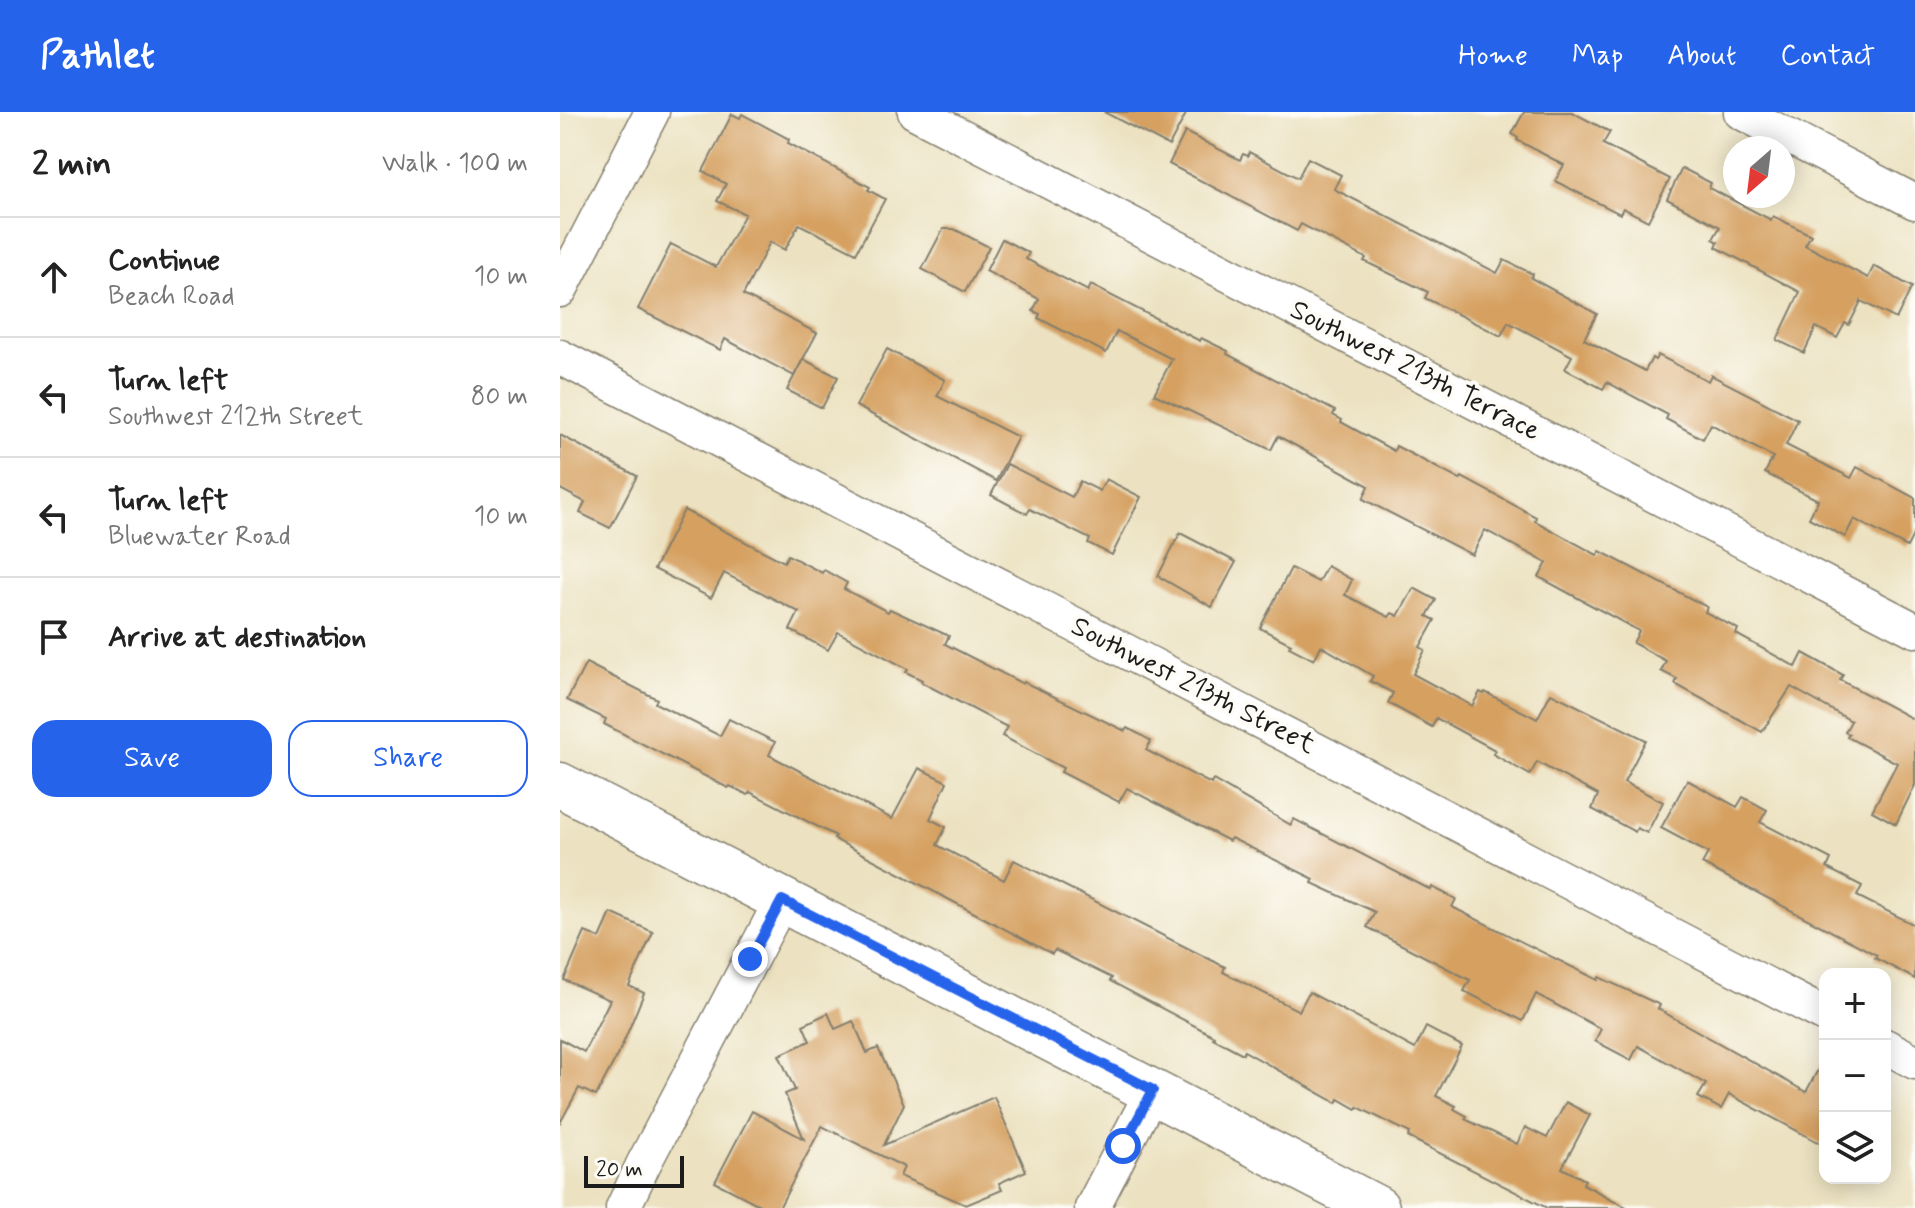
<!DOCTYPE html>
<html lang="en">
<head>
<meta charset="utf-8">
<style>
  body { margin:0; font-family:Mynerve,sans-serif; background:#f2f2f2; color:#222 }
  .controls { position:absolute; right:24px; bottom:24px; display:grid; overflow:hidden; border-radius:16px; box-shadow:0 4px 20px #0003 }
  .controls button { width:72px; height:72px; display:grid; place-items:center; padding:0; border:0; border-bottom:2px solid #e0e0e0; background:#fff; color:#222; font:40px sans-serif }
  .compass { position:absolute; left:1163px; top:24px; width:72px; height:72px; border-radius:50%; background:#fff; box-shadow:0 4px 20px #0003; rotate:208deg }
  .scale { position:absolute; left:24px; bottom:20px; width:100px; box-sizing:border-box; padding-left:8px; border:4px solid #1c1c1c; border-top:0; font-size:22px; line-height:28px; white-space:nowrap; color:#1c1c1c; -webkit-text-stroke:6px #fdfcf7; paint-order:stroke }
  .stop { position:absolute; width:24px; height:24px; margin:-18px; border:6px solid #2563eb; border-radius:50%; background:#fff }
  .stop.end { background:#2563eb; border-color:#fff; box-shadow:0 2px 8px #0008 }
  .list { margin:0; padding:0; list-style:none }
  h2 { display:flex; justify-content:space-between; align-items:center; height:104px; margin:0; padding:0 32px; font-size:34px }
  h2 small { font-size:26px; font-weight:400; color:#767676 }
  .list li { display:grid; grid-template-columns:52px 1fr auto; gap:24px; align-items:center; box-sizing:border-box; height:120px; padding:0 32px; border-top:2px solid #e0e0e0 }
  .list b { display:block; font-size:30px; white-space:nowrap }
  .list p { margin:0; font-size:26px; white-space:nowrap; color:#767676 }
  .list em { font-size:26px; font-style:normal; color:#767676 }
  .actions { display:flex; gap:16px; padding:24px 32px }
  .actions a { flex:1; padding:18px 0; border:2px solid #2563eb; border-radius:24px; text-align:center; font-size:28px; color:#2563eb }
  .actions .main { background:#2563eb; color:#fff }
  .icon { flex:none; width:44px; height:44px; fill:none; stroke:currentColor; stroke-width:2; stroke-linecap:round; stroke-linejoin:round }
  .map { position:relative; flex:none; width:1355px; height:1096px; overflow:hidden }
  header { display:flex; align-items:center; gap:48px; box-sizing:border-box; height:112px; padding:0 40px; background:#2563eb; color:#fff }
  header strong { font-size:38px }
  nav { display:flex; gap:44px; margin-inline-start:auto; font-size:28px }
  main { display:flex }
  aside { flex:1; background:#fff }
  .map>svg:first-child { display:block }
  .building { fill:#d5a061 }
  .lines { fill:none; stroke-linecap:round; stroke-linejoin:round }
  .street-casing { stroke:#847f6e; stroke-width:37 }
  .secondary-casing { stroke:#847f6e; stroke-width:47 }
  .street { stroke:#fff; stroke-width:34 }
  .secondary { stroke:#fff; stroke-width:44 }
  .route { stroke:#2563eb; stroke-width:10 }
  .labels { text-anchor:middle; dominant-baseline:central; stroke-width:8; stroke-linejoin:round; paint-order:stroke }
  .street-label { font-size:28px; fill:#1c1c1c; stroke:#fdfcf7 }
</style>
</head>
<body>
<header>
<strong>Pathlet</strong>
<nav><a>Home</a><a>Map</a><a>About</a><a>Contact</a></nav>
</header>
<main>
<aside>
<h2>2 min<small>Walk · 100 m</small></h2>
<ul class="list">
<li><svg class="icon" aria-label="ahead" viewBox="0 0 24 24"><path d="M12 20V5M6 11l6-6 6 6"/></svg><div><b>Continue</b><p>Beach Road</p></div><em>10 m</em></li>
<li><svg class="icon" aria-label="left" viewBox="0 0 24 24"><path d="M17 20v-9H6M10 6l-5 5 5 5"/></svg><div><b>Turn left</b><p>Southwest 212th Street</p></div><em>80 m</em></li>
<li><svg class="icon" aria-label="left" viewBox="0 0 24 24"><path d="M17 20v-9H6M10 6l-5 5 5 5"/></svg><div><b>Turn left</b><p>Bluewater Road</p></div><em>10 m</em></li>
<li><svg class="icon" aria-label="arrive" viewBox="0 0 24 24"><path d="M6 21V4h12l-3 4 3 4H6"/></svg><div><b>Arrive at destination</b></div></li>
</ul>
<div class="actions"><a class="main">Save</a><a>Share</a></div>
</aside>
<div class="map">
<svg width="1355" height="1096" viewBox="0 0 1355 1096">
  <rect width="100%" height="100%" fill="#fdfcf7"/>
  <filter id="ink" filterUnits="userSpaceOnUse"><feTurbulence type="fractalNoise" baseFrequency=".0125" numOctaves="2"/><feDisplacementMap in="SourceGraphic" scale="16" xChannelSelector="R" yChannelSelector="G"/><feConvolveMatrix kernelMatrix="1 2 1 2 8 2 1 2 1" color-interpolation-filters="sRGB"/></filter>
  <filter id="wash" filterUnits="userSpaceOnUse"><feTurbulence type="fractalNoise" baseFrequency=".006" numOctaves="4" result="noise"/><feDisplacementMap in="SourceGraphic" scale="32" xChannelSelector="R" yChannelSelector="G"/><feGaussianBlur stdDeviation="1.8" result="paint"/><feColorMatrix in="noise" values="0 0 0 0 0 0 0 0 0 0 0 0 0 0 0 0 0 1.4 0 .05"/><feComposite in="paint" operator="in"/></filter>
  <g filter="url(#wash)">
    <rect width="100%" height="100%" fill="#ece2c1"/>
    <g id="blocks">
      <g class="building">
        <polygon points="544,0 627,0 609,34"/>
        <polygon points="964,0 1012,0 1050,20 1043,32 1110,67 1088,109 1063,96 1060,102 995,69 1004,53 957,28 958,26 952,22"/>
        <polygon points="172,2 180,6 182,2 229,27 228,31 310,75 308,78 325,87 296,141 239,112 225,138 210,130 183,183 257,221 234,264 165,227 160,238 78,197 111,132 156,155 185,102 157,89 166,72 143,59"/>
        <polygon points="625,20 680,48 683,42 688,44 689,40 738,66 748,46 781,63 774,77 937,161 944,148 973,162 971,166 1037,202 1024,227 1085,259 1092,246 1095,248 1098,243 1148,269 1151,263 1238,308 1226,333 1291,366 1297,355 1355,386 1355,419 1347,435 1294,407 1285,425 1249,406 1258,388 1205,361 1213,345 1151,312 1143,327 1106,307 1108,303 1047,270 1043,277 1005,257 1012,244 948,210 941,224 865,186 868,180 804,149 806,146 741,112 737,119 609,52"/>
        <polygon points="1122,56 1151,71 1149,76 1211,108 1213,104 1251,123 1245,133 1308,166 1314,154 1352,175 1336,207 1301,189 1289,213 1285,211 1277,226 1256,215 1244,241 1217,228 1240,180 1156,135 1158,130 1153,127 1160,115 1107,87"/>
        <polygon points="383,117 394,117 429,135 405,180 362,157"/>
        <polygon points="442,127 469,141 466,147 528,179 531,173 640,229 641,226 668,239 667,242 775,299 773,303 782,308 781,310 834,339 836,334 900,368 902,365 976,405 975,409 1037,443 1040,439 1147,495 1145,500 1178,517 1176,522 1236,555 1243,541 1283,563 1280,568 1355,608 1355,673 1336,712 1312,699 1337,651 1287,625 1289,622 1285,620 1291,609 1231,575 1202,620 1115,572 1117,567 1101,559 1106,549 1073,531 1079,519 979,465 987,451 925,418 912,443 803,387 809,374 718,324 711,338 594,282 612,247 557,219 546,241 478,206 480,202 473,199 479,187 426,159"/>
        <polygon points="327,237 385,268 377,284 458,325 436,369 296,294"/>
        <polygon points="243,247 278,265 262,296 227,278"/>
        <polygon points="0,323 77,364 50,416 20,401 25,390 0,377"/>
        <polygon points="447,352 512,385 520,369 540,379 546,367 581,385 552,443 528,431 530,427 470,397 467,402 431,383"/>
        <polygon points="124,398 224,450 228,443 262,461 264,458 287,471 284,477 328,500 330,497 389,524 385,532 463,572 464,570 565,619 567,616 579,622 591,629 586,638 651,672 653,668 731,713 734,707 871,778 872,775 896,787 892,795 1038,868 1039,865 1100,893 1098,897 1246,980 1265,945 1265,1034 1169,982 1161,997 1138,985 1146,972 1078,934 1071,948 1035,929 1041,917 976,882 963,909 904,879 910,868 807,815 815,800 752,771 754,767 671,726 669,729 567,676 559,690 501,660 503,656 442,624 447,615 361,570 362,568 346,560 348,557 278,520 268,538 230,518 239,500 164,461 151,486 94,457"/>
        <polygon points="620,421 676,450 652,495 598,464"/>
        <polygon points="767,454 792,468 785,483 829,505 832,501 838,504 854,476 876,488 867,504 875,508 860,535 865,538 853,562 912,594 920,580 924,582 925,580 977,607 991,581 1086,628 1064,670 1103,690 1087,721 1077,716 1075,720 1032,697 1038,683 977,650 970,663 933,642 935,638 876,606 872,615 828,591 833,581 810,569 813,564 761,534 754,548 729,535 731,532 700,516 731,456 758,470"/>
        <polygon points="26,551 97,587 95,591 160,624 169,607 215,630 209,643 332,707 359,656 387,670 370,707 386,715 377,733 444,768 454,748 665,855 663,860 739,899 749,880 855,937 866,915 902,934 876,984 896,994 894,997 907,1004 905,1007 957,1032 965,1015 987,1026 1006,990 1030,1003 1002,1056 1025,1068 1023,1072 1068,1096 987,1096 848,1025 850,1021 798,995 797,997 779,987 777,991 684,939 683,942 653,926 654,924 550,869 552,866 495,838 492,842 424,806 274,727 276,724 190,680 188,683 170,674 168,676 44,612 46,607 7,588"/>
        <polygon points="1127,668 1177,695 1183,685 1207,698 1200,710 1271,747 1267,756 1302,774 1297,784 1355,813 1355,867 1315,846 1317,843 1142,752 1148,741 1101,716"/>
        <polygon points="51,801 93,820 69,874 84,881 62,934 36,984 19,976 0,1011 0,927 24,940 50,888 4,868 25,820 40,826"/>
        <polygon points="268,901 275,917 293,909 307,941 318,936 344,992 324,1033 434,985 466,1059 439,1071 442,1078 406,1093 340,1064 344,1055 262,1014 219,1096 205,1096 155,1070 192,999 244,1027 225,982 235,978 219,943 250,929 243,913"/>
      </g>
    </g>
  </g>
  <g filter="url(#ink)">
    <use href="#blocks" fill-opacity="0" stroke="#847f6e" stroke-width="2"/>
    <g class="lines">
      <g class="street-casing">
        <g id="street">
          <polyline points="355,0 1355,518"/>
          <polyline points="1181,0 1355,90"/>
          <polyline points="0,178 92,0"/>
          <polyline points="0,245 1265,903"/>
          <polyline points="1325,934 1355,950"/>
          <polyline points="63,1096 83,1053 222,788"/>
          <polyline points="532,1096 593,978"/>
        </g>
      </g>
      <g class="secondary-casing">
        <polyline id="secondary" points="0,673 817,1096"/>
      </g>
      <use href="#street" class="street"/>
      <use href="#secondary" class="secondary"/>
    </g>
  </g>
  <g class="lines" filter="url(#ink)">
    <polyline class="route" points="190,847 222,788 593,978 563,1034"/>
  </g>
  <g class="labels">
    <g class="street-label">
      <text transform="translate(855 259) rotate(27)">Southwest 213th Terrace</text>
      <text transform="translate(633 574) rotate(27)">Southwest 213th Street</text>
    </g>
  </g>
</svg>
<div class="controls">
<button>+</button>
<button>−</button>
<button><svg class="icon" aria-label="layers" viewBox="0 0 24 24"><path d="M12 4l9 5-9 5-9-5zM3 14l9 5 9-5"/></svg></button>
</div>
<svg class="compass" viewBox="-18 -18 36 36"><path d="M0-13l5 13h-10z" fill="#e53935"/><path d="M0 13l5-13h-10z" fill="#767676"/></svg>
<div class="scale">20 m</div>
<div class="stop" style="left:563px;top:1034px"></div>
<div class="stop end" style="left:190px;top:847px"></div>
</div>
</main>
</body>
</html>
